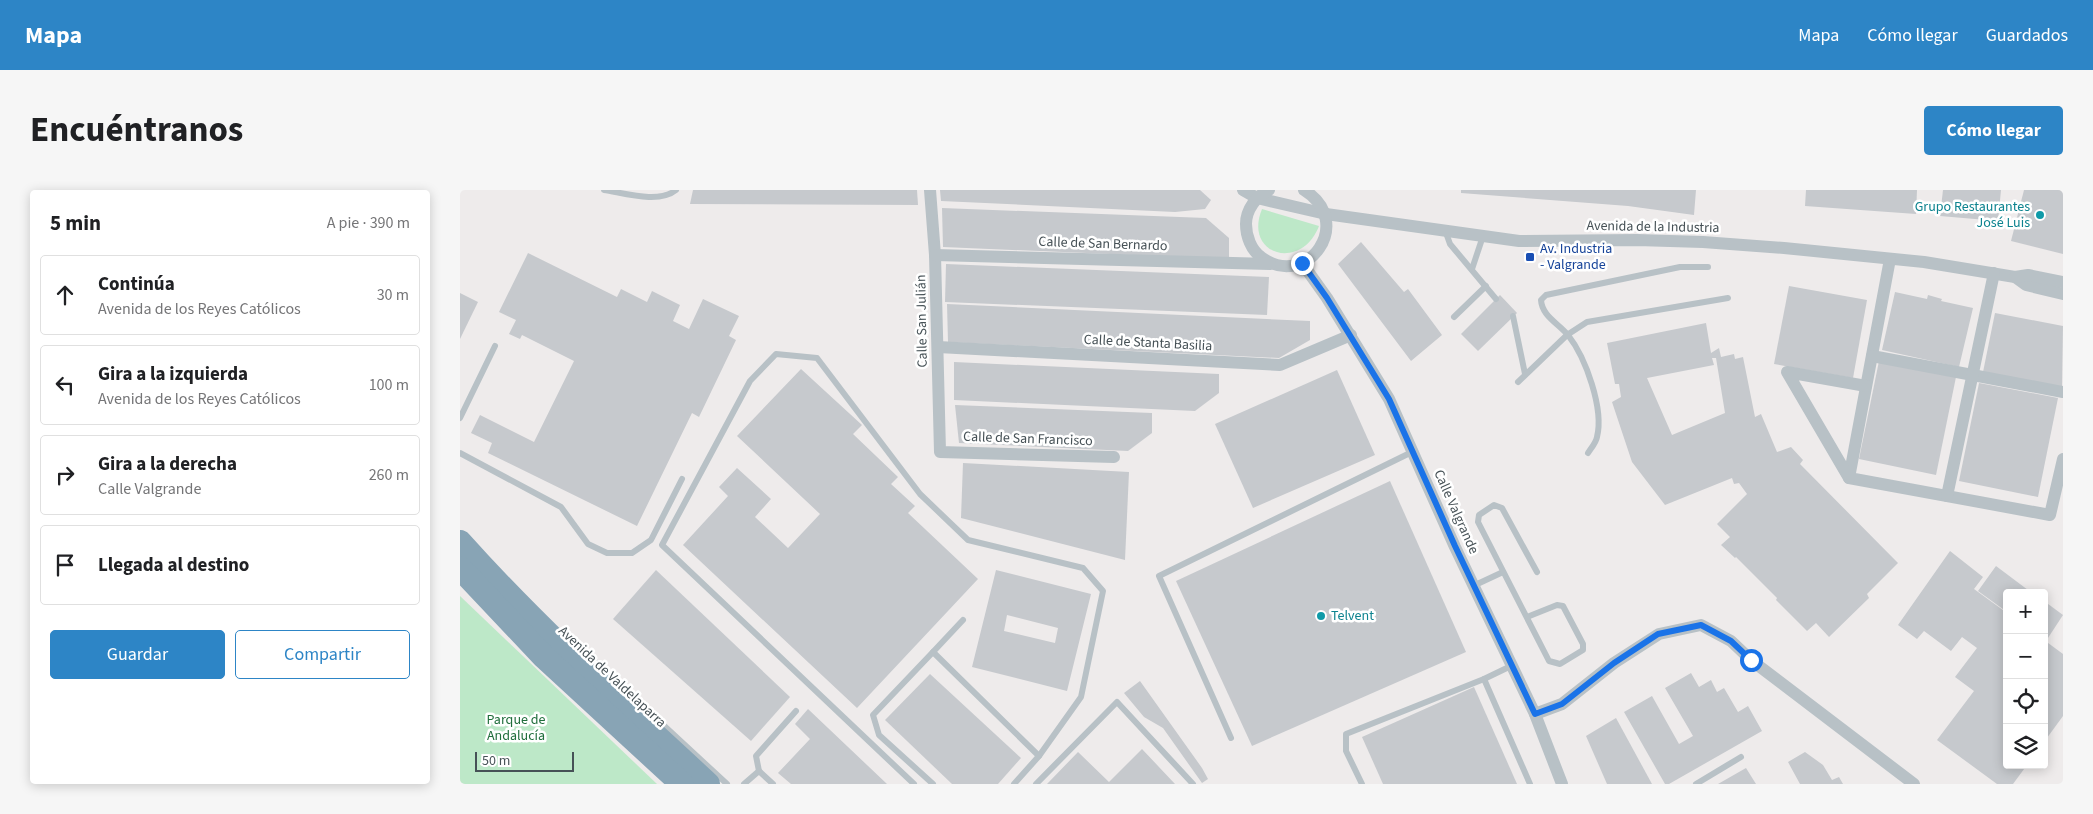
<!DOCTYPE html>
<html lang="es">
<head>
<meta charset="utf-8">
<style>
  body { margin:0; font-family:"Source Sans 3",sans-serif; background:#f6f6f6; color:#202124 }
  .controls { position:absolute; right:15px; bottom:15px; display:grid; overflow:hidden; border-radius:5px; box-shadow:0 2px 12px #0003 }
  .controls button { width:45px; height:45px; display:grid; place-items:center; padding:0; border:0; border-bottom:1px solid #e0e0e0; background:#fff; color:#202124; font:25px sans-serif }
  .scale { position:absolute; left:15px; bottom:12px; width:99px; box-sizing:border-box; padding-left:5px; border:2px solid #465156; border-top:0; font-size:14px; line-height:18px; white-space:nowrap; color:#465156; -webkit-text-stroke:4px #fff; paint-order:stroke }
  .stop { position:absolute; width:15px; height:15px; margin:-11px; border:4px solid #1a73e8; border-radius:50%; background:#fff }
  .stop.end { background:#1a73e8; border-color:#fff; box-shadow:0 1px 5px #0008 }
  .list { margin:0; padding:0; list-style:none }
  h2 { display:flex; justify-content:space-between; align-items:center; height:65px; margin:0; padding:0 20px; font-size:21px }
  h2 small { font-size:16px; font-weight:400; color:#757577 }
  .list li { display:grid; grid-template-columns:32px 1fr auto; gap:15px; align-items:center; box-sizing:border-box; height:80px; margin:0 10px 10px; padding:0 10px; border:1px solid #e0e0e0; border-radius:5px }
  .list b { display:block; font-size:19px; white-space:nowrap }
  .list p { margin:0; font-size:16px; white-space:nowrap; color:#757577 }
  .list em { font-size:16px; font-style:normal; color:#757577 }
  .actions { display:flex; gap:10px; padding:15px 20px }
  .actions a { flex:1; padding:11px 0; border:1px solid #2d85c6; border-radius:5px; text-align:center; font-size:18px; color:#2d85c6 }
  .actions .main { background:#2d85c6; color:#fff }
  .icon { flex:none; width:28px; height:28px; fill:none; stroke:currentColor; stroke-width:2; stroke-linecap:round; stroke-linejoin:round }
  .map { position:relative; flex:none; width:1603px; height:594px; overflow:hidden; border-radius:5px }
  header { display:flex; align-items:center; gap:30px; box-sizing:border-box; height:70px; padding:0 25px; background:#2d85c6; color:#fff }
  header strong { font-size:24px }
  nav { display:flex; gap:28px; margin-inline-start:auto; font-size:18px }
  .intro { display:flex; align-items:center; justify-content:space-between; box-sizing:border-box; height:120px; padding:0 30px }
  h1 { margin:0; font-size:35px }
  .button { padding:12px 22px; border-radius:5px; background:#2d85c6; color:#fff; font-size:18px; font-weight:700 }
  main { display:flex; gap:30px; padding:0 30px }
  aside { flex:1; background:#fff; border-radius:5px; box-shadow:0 2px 12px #0003 }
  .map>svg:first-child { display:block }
  .green { fill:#bde8c8 }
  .building { fill:#c6c9cd; fill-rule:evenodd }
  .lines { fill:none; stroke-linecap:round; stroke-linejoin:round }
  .lane { stroke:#b8c1c6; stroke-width:6 }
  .street { stroke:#b8c1c6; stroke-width:12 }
  .highway { stroke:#88a4b5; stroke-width:24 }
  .route { stroke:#1a73e8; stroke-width:6 }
  .culture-dot { fill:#0f9aa8; stroke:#fff; stroke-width:2 }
  .transit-dot { fill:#1a4fb4; stroke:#fff; stroke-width:2 }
  .labels { text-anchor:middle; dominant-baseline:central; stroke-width:5; stroke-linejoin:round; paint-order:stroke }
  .culture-label { font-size:14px; fill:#0d838f; stroke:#fff; text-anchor:end }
  .street-label { font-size:14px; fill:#465156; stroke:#fff }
  .transit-label { font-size:14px; fill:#164399; stroke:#fff; text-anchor:start }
  .park-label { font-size:14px; fill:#206e3c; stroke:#fff }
</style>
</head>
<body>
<header>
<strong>Mapa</strong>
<nav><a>Mapa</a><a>Cómo llegar</a><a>Guardados</a></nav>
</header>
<div class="intro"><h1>Encuéntranos</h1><a class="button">Cómo llegar</a></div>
<main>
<aside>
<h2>5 min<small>A pie · 390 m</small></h2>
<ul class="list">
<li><svg class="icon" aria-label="ahead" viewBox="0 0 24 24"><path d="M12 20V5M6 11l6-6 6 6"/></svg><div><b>Continúa</b><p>Avenida de los Reyes Católicos</p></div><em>30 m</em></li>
<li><svg class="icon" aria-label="left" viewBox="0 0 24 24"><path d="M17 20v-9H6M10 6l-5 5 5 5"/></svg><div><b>Gira a la izquierda</b><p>Avenida de los Reyes Católicos</p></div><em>100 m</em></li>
<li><svg class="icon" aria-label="right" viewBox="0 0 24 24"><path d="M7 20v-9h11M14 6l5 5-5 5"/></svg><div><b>Gira a la derecha</b><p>Calle Valgrande</p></div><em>260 m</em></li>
<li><svg class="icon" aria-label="arrive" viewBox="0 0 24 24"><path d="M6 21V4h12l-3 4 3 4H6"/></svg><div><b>Llegada al destino</b></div></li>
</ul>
<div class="actions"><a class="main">Guardar</a><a>Compartir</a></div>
</aside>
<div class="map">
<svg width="1603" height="594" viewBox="0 0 1603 594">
  <rect width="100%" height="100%" fill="#eeebeb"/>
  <g class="green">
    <path d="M802,19L859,36C841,82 783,65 802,19Z"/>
    <polygon points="0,406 197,594 0,594"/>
  </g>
  <g class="building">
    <polygon points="233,0 457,0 458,15 230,14"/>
    <polygon points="480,0 740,0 751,10 745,19 715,22 481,11"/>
    <polygon points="1001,0 1236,0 1234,25 1168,16 1001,3"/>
    <polygon points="1346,0 1457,0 1456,24 1345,16"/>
    <polygon points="1483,0 1541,0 1538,31 1480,26"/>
    <polygon points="1564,0 1603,0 1603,64 1551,51"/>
    <polygon points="482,18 746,28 769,48 769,69 483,57"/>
    <polygon points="901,52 944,102 948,99 982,145 951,171 878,74"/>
    <polygon points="68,63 157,107 161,99 187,112 192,101 220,115 213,131 229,139 243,109 279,126 269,146 276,150 239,227 232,223 177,336 28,263 32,253 11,243 20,225 74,252 114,171 62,145 60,149 49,144 56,130 39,122"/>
    <polygon points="486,74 809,87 807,125 485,112"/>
    <polygon points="1329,96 1407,110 1393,188 1314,174"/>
    <polygon points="1435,102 1467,109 1468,105 1482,109 1481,111 1513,118 1499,177 1422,160"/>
    <polygon points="0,103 18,112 0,149"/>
    <polygon points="1040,105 1057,123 1018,161 1001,144"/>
    <polygon points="487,114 850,131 850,150 819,168 488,152"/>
    <polygon points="1535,123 1603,136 1602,198 1523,182"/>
    <path d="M1246,133L1251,163L1259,158L1261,167L1274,164L1275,169L1283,167L1295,227L1301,224L1317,262L1331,257L1343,270L1340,274L1438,373L1407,404L1409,408L1369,447L1356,433L1347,441L1316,410L1317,408L1276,367L1275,368L1261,355L1270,347L1257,334L1287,304L1279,293L1274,294L1272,288L1205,315L1172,272L1152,212L1161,207L1159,194H1155L1147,153ZM1252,168H1256L1265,223L1212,245L1187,188L1254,175Z"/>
    <polygon points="1419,171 1496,187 1476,285 1399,269"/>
    <polygon points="494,172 759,184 759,203 735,221 494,210"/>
    <polygon points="341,179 402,235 393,244 438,287 431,294 455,316 448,323 518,389 397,518 223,355 268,306 259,297 277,278 311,309 295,327 328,358 360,324 277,246"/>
    <polygon points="877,180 915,265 793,318 755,234"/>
    <polygon points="1519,193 1598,208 1578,307 1499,291"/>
    <polygon points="495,215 692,223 692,243 668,261 499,253"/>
    <polygon points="503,273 669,282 665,370 501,328"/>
    <polygon points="930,291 1006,462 792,556 716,391"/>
    <polygon points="1490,361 1523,387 1514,399 1547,423 1547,575 1567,575 1553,594 1537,594 1477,550 1514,501 1495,487 1517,458 1502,447 1491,461 1464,441 1457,449 1438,435"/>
    <polygon points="1536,376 1572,403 1547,403 1547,422 1518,401"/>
    <polygon points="196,380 330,507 291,551 153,429"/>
    <path d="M536,380L631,404L607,501L512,477ZM547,425L598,438L595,453L544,441Z"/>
    <polygon points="1584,411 1603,425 1586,451 1584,449"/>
    <polygon points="1584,450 1603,464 1603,526 1584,552"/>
    <polygon points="1231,483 1239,497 1251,490 1257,502 1264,498 1278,522 1288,516 1302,541 1209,594 1205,594 1164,522 1192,506 1219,554 1233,546 1205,498"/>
    <polygon points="470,484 561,568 538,594 492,594 425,530"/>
    <polygon points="680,491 742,578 748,589 742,593 703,538 684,527 664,503"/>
    <polygon points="1014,497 1057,594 923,594 902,547"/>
    <polygon points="348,519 427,594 331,594 318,583 350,549 335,534"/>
    <polygon points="1156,528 1192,594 1147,594 1126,546"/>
    <polygon points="682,559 715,594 587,594 618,562 649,592"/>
    <polygon points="1345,562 1363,575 1372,590 1379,587 1383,594 1340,594 1328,572"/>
    <polygon points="1286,578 1296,594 1258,594"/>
  </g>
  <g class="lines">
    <g class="lane">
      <path d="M144,0C164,3 199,14 216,0"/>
      <polyline points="985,40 990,54 1036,109"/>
      <polyline points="1012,79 1023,46"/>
      <polyline points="1053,126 1065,184"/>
      <polyline points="994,127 1026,96"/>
      <polyline points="1058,192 1107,145 1127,132 1268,108"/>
      <polyline points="0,228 35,156"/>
      <polyline points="0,263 101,317 128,354 147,363 172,363 191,350 222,289"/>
      <path d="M1128,263C1131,258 1136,253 1137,247C1144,219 1126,168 1108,145C1098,133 1082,126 1081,110L1086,105L1220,77H1248"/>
      <polyline points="1013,396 1043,382"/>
      <polyline points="1067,427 1097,415 1103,416 1123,454 1123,460 1100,474 1089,471 1018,332 1019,325 1034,315 1042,318 1077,382"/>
      <polyline points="503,430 473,462 579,566"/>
      <polyline points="105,444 267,594"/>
      <polyline points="1051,476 1024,489 1070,594"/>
      <polyline points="771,548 699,386 952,262"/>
      <polyline points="299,581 296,566 336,521"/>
      <polyline points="284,594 299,581 313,594"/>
      <polyline points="454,594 202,355 290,191 316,164 357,168 460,304 508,350 623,378 643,401 621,507 579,566 554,594"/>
      <polyline points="473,594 419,545 413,525 473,462"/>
      <polyline points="576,594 657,512 733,594"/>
      <polyline points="902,594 886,561 886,544 1024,489"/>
      <polyline points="1236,594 1281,567"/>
    </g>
    <g class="street">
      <polyline points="470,0 475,65 480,262 654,267"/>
      <polyline points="783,0 797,8 866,24 1059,51 1177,50 1243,52 1324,58 1464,72 1555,87 1566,95 1603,104"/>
      <path d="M809,0C796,6 786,20 786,34C786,46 791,60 801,67C847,101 896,32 844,0"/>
      <polyline points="475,65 810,74"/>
      <polyline points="1430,69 1389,288 1590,325 1603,269"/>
      <polyline points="842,73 867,108 929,209 995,357 1075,524 1102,594"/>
      <polyline points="1555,87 1568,85 1603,92"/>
      <polyline points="478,157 820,175 891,145"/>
      <polyline points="1412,166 1603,202"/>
      <polyline points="1389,288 1327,182 1406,196"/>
      <polyline points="1487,306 1534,83"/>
      <polyline points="1075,524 1102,514 1154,473 1199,444 1241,435 1271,451 1291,470 1454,594"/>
    </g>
    <g class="highway">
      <path d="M0,352C77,438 163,515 248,594"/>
      <polyline points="0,378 84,467 222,594"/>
    </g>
  </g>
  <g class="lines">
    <polyline class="route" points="842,73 867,108 929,209 995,356 1075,524 1102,514 1154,473 1198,444 1241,435 1271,451 1291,470"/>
  </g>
  <g class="culture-dot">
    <circle cx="1580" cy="25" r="5"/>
    <circle cx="861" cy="426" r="5"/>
  </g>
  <rect class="transit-dot" x="1065" y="62" width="10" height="10" rx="2.5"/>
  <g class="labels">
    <g class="culture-label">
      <text x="1570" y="17">Grupo Restaurantes<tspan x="1570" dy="16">José Luis</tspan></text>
      <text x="871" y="426" text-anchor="start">Telvent</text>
    </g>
    <g class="street-label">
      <text transform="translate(1193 37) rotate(1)">Avenida de la Industria</text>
      <text transform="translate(643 54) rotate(2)">Calle de San Bernardo</text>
      <text transform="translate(462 131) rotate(-91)">Calle San Julián</text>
      <text transform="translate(688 153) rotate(3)">Calle de Stanta Basilia</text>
      <text transform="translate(568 249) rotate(2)">Calle de San Francisco</text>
      <text transform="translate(996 322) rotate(66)">Calle Valgrande</text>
      <text transform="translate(152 487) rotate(43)">Avenida de Valdelaparra</text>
    </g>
    <g class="transit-label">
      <text x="1080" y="59">Av. Industria<tspan x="1080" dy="16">- Valgrande</tspan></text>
    </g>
    <g class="park-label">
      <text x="56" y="530">Parque de<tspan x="56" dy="16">Andalucía</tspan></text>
    </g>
  </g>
</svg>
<div class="controls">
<button>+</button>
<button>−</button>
<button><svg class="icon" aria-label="locate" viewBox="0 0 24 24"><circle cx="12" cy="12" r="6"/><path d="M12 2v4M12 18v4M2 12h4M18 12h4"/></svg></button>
<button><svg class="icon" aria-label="layers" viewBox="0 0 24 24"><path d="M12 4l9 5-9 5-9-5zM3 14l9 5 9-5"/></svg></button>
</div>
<div class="scale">50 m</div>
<div class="stop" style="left:1291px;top:470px"></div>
<div class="stop end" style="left:842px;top:73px"></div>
</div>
</main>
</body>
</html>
